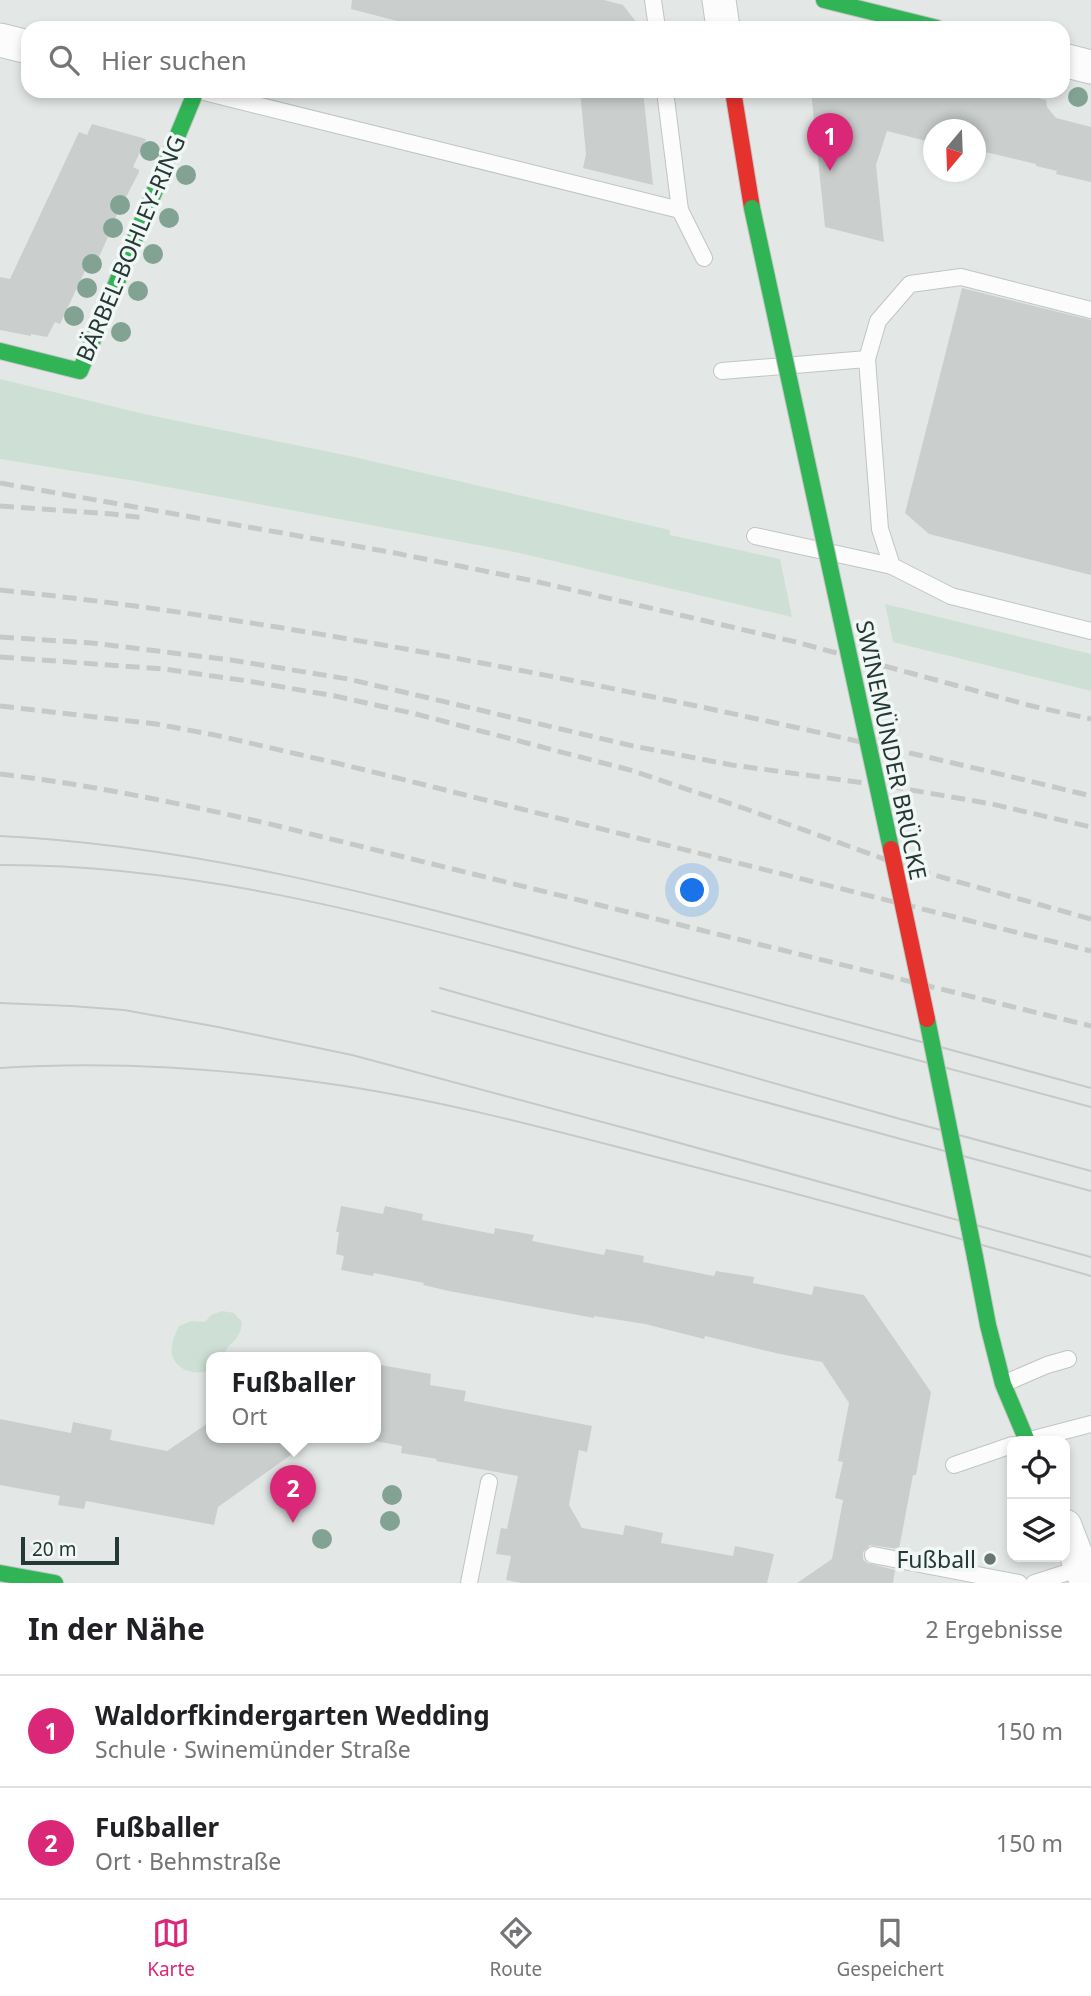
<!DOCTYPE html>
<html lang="de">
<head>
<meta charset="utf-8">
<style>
  body { margin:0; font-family:"Noto Sans",sans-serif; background:#f2f2f2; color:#202124 }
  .controls { position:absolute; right:21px; bottom:21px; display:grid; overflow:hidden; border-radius:14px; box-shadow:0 4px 10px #0003 }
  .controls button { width:63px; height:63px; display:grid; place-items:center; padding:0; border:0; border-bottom:2px solid #e0e0e0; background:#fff; color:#202124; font:35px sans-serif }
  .compass { position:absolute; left:923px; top:119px; width:63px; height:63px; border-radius:50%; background:#fff; box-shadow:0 4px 10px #0003; rotate:199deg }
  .scale { position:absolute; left:21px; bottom:18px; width:98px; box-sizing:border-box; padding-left:7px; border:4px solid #243835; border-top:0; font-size:19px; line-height:24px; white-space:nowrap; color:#243835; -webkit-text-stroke:5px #f1f7f5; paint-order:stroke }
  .you { position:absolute; left:693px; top:891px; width:24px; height:24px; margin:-18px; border:5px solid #fff; border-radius:50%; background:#1a73e8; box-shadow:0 0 0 10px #1a73e833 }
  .badge { display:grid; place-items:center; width:46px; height:46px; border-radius:50%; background:#db2777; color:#fff; font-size:23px; font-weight:700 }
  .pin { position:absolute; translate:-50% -58px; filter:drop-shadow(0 2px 4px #0008) }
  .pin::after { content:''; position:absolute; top:37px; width:24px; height:21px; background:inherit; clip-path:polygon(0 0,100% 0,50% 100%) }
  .popup { position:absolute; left:206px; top:1352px; width:175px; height:91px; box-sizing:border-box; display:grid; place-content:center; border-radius:14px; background:#fff; filter:drop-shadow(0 2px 5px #0005); font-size:23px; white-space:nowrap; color:#757577 }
  .popup b { font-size:26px; color:#202124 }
  .popup::after { content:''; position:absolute; left:50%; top:100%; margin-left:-14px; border:14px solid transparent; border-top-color:#fff }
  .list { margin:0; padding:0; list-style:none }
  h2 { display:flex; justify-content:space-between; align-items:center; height:91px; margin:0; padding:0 28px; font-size:30px }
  h2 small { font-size:23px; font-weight:400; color:#757577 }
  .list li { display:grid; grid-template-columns:46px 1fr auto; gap:21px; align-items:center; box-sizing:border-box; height:112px; padding:0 28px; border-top:2px solid #e0e0e0 }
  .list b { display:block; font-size:26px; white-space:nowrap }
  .list p { margin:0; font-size:23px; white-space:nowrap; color:#757577 }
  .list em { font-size:23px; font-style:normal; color:#757577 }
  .icon { flex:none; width:38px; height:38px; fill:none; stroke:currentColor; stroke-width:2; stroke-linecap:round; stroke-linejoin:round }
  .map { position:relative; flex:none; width:1091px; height:1583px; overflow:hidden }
  .search { position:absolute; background:#fff; box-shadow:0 4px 10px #0003; left:21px; right:21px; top:21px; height:77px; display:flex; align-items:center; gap:18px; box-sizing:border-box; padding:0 24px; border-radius:21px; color:#757577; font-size:26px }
  .sheet { height:315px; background:#fff }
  nav { display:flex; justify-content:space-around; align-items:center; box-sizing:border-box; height:98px; border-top:2px solid #e0e0e0; background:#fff; font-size:19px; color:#757577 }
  nav a { display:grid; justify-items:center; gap:4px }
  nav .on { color:#db2777 }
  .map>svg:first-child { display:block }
  .green { fill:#cee0d5 }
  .building { fill:#cacfcd }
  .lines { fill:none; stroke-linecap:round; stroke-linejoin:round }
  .lane-casing { stroke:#c0c5c3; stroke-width:18 }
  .street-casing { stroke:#c0c5c3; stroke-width:35 }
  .fast-casing { stroke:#c0c5c4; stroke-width:18 }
  .jam-casing { stroke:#c0c5c4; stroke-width:18 }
  .lane { stroke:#fbfcfb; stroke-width:16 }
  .street { stroke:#fbfcfb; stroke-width:33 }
  .fast { stroke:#30b455; stroke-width:16 }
  .jam { stroke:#e5322d; stroke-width:16 }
  .tram { stroke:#c7c9c9; stroke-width:2 }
  .rail { stroke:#c7c9c9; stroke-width:5; stroke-dasharray:14 7; stroke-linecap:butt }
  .fast-bridge-casing { stroke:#c0c5c4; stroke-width:18; stroke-linecap:butt }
  .jam-bridge-casing { stroke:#c0c5c4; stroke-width:18; stroke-linecap:butt }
  .fast-bridge { stroke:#30b455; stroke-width:16 }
  .jam-bridge { stroke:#e5322d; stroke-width:16 }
  .tree { fill:#82a393 }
  .poi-dot { fill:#677673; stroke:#f1f7f5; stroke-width:2.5 }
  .labels { text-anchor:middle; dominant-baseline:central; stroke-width:7; stroke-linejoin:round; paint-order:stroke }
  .street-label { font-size:23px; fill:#243835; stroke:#f1f7f5 }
  .poi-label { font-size:23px; fill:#243835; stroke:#f1f7f5; text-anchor:end }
</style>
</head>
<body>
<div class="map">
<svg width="1091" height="1583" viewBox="0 0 1091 1583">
  <rect width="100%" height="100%" fill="#e3e8e6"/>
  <g class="green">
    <polygon points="0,379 144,414 354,457 670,530 670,535 780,559 792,617 515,552 135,481 0,459"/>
    <polygon points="885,604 1091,654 1091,691 893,642"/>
    <path d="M222,1311L234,1313L242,1322C240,1344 228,1340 223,1357H211V1369C197,1377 177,1371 172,1355C170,1345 175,1334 179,1326L192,1321L205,1322L211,1315Z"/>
  </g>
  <g class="building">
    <polygon points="352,0 604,0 623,5 641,28 424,28 351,9"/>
    <polygon points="580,91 643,91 653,185 583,168 586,154"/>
    <polygon points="811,91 1009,91 1046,100 1047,107 1056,118 1091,127 1091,182 1056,174 1057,171 1036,166 1036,164 985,152 984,155 976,153 976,130 934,130 934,143 887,131 876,165 884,242 825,227"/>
    <polygon points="92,124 146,139 133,167 139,170 139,172 106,236 108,237 97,261 91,258 60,324 55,322 47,337 31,334 31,336 0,330 0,277 10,279 79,132 87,135"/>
    <polygon points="962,288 1091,320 1091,575 929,534 905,513"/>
    <polygon points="341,1206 383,1214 385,1206 423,1214 422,1220 494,1234 495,1228 534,1235 532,1241 604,1255 606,1249 644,1256 643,1262 714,1276 716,1271 754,1277 753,1283 812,1295 814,1286 864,1295 931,1392 916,1475 913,1475 899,1549 870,1545 863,1552 863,1559 867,1563 895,1570 893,1583 797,1583 832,1559 843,1500 835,1498 843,1462 838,1461 849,1403 822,1362 780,1354 705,1336 704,1339 645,1324 594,1316 594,1318 449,1291 423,1285 424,1283 374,1273 373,1276 341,1270 344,1256 336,1254 339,1232 336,1232"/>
    <polygon points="375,1364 431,1374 430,1385 466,1391 464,1401 592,1426 587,1452 579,1450 569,1505 582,1528 623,1535 625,1525 663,1533 661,1543 733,1556 735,1546 774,1554 767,1583 522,1583 506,1580 511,1556 496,1554 501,1528 507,1529 518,1476 436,1461 437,1459 401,1453 402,1446 375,1441"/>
    <polygon points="0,1419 71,1433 73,1422 112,1430 110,1440 167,1451 211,1421 211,1437 316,1437 218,1507 214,1525 86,1501 84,1509 58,1505 60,1496 0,1485"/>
  </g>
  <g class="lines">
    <g class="lane-casing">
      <g id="lane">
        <polyline points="653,0 657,28"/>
        <polyline points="200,91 680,210"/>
        <polyline points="665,91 680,210 704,258"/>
        <polyline points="1091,310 961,277 910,284 878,321 867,359 880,529 892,566 951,596 1091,631"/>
        <polyline points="722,371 867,359"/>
        <polyline points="755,536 892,566"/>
        <polyline points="1003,1384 1047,1365 1068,1359"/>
        <polyline points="1026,1441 1091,1424"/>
        <polyline points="954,1465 1012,1445"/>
        <polyline points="873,1555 1019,1583"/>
        <polyline points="469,1583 489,1482"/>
        <polyline points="1034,1583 1081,1568"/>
      </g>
    </g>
    <g class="street-casing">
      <g id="street">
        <polyline points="719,0 723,28"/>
        <polyline points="0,40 28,47"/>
        <polyline points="1063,60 1091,67"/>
        <polyline points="1065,1526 1087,1583"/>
      </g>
    </g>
    <g class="fast-casing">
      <g id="fast">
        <polyline points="824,0 937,28"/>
        <polyline points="0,351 80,371 196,91"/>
        <polyline points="975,1257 988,1325 1003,1384 1027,1441"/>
        <polyline points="0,1573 55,1583"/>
      </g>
    </g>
    <g class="jam-casing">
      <polyline id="jam" points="733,91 752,208"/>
    </g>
    <use href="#lane" class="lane"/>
    <use href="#street" class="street"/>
    <use href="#fast" class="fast"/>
    <use href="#jam" class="jam"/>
    <g class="tram">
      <path d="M0,836C187,845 367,892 547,940C729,989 910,1039 1091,1088"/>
      <path d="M0,865C194,864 383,917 569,966C743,1013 917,1059 1091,1107"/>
      <polyline points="440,988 893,1117 1091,1171"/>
      <polyline points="0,1003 71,1006 124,1010 218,1027 352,1055 647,1134 1091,1257"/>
      <polyline points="432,1011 1091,1191"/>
      <path d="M0,1068C107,1061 218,1068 324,1083C439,1099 552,1130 664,1159C807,1196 949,1235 1091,1276"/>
    </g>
    <g class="rail">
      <polyline points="0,483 395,553 534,581 796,642 1032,706 1091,719"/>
      <polyline points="0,506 112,514 145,518"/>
      <path d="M0,590C176,608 351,638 524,671C714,708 903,750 1091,796"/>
      <polyline points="0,637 92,643 231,660 348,679 633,746 732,765 894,787 992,804 1091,827"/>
      <polyline points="0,657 164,669 248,681 335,696 416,714 630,770 746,809 909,868 1091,919"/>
      <polyline points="0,706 156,724 215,735 349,766 1091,951"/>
      <path d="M0,774C93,785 183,804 274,825L1091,1026"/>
    </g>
    <g class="fast-bridge-casing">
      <g id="fast-bridge">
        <polyline points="752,208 891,849"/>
        <polyline points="927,1019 975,1257"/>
      </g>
    </g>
    <g class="jam-bridge-casing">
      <polyline id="jam-bridge" points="891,849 927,1019"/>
    </g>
    <use href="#fast-bridge" class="fast-bridge"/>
    <use href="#jam-bridge" class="jam-bridge"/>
  </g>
  <g class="tree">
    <circle cx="1078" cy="97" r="10"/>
    <circle cx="150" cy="151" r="10"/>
    <circle cx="186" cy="175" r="10"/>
    <circle cx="120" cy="205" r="10"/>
    <circle cx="169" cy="218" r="10"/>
    <circle cx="113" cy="228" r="10"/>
    <circle cx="153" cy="254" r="10"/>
    <circle cx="92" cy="264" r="10"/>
    <circle cx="87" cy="288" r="10"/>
    <circle cx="138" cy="291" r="10"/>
    <circle cx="74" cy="316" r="10"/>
    <circle cx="121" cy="332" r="10"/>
    <circle cx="392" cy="1495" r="10"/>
    <circle cx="390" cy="1521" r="10"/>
    <circle cx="322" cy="1539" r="10"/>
  </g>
  <circle class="poi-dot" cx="990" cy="1559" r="7"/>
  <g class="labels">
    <g class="street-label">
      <text transform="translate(130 248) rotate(-67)">BÄRBEL-BOHLEY-RING</text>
      <text transform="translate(892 750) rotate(78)">SWINEMÜNDER BRÜCKE</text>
    </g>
    <g class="poi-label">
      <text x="976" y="1559">Fußball</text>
    </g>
  </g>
</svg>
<div class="controls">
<button><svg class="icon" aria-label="locate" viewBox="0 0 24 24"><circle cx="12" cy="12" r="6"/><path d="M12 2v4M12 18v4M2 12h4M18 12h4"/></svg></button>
<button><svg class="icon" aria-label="layers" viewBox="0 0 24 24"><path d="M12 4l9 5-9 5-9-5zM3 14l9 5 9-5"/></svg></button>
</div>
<svg class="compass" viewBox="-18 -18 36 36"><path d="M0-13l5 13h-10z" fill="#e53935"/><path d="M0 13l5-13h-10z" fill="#757577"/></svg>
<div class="scale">20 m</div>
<div class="you"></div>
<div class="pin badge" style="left:830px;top:171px">1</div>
<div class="pin badge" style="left:293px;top:1523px">2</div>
<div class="popup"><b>Fußballer</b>Ort</div>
<div class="search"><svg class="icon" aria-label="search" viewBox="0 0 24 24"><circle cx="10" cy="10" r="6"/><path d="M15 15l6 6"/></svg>Hier suchen</div>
</div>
<section class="sheet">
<h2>In der Nähe<small>2 Ergebnisse</small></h2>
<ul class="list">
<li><span class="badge">1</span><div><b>Waldorfkindergarten Wedding</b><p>Schule · Swinemünder Straße</p></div><em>150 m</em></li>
<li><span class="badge">2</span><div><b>Fußballer</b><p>Ort · Behmstraße</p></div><em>150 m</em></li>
</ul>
</section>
<nav>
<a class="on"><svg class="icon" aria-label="map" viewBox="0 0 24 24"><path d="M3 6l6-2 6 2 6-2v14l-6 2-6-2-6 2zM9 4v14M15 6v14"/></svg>Karte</a>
<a><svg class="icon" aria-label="directions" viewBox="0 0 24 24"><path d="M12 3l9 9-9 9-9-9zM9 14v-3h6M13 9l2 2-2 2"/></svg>Route</a>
<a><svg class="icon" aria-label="saved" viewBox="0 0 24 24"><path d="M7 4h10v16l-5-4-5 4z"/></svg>Gespeichert</a>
</nav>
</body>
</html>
